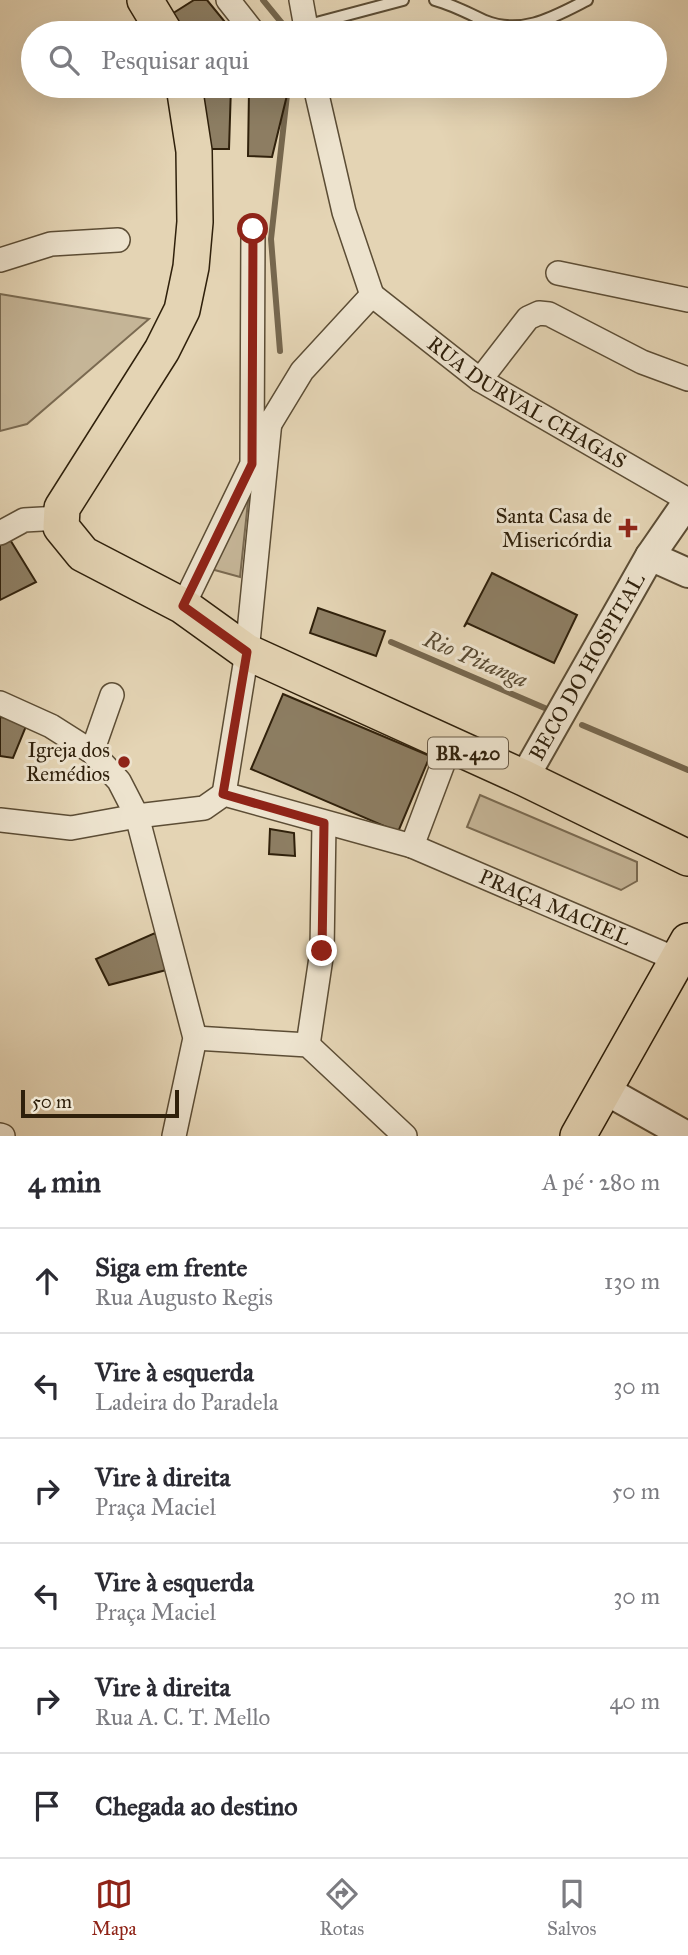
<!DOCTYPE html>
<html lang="pt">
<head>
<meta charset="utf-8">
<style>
  body { margin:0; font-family:"IM FELL Great Primer",serif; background:#f2f2f3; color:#2b2b33 }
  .scale { position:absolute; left:21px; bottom:18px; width:158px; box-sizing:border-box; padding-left:7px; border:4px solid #2f200b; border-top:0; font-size:19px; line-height:24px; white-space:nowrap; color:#2f200b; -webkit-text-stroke:5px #ede3ce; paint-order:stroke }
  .stop { position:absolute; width:21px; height:21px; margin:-16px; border:5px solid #8f2418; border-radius:50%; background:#fff }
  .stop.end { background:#8f2418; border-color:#fff; box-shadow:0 2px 7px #0008 }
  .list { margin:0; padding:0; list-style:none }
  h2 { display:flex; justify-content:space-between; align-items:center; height:91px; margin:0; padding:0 28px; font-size:30px }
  h2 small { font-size:23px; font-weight:400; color:#7c7c81 }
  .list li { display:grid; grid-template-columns:46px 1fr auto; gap:21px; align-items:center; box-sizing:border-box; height:105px; padding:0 28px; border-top:2px solid #e1e1e2 }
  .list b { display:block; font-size:26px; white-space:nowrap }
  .list p { margin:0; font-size:23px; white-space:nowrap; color:#7c7c81 }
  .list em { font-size:23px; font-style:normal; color:#7c7c81 }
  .icon { flex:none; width:38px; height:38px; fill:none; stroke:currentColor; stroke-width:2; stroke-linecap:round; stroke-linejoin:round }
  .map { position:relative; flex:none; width:688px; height:1136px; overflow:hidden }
  .search { position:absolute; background:#fff; box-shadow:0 7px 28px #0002; left:21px; right:21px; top:21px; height:77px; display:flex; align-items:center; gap:18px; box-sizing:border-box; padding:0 24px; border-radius:38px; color:#7c7c81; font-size:26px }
  .sheet { height:721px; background:#fff }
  nav { display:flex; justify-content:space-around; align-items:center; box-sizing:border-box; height:98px; border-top:2px solid #e1e1e2; background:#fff; font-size:19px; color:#7c7c81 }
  nav a { display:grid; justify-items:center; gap:4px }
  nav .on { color:#8f2418 }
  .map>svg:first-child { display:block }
  .green { fill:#c5b597; stroke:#7a6a51; stroke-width:2 }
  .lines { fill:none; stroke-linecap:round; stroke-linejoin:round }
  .stream { stroke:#76674e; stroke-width:6 }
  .building { fill:#8d7e63; stroke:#2f200b; stroke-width:2 }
  .service-casing { stroke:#5c4d35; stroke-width:14 }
  .minor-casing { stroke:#5c4d35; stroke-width:26 }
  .tertiary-casing { stroke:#5c4d35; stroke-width:32 }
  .primary-casing { stroke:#2f200b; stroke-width:38 }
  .service { stroke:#ede3ce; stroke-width:10 }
  .minor { stroke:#ede3ce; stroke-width:23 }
  .tertiary { stroke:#ede3ce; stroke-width:28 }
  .primary { stroke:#e4d4b4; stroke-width:35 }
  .route { stroke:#8f2418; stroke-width:9 }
  .poi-dot { fill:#8f2418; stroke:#ede3ce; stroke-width:2.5 }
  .labels { text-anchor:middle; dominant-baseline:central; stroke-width:6; stroke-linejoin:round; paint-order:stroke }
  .shield { fill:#ede3ce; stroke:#685a46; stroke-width:2 }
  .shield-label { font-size:19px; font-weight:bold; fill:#2f200b }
  .street-label { font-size:21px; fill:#2f200b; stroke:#ede3ce }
  .poi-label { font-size:21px; fill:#2f200b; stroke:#ede3ce; text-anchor:end }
  .water-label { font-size:23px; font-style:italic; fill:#594a32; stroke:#ede3ce }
</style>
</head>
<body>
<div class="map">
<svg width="688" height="1136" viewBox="0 0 688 1136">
  <rect width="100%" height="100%" fill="#e4d4b4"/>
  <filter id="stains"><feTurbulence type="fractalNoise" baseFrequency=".00286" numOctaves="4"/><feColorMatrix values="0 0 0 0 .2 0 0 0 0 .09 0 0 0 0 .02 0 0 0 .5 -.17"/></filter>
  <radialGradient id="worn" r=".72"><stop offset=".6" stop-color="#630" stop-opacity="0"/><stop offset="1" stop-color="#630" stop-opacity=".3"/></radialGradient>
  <g class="green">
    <polygon points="0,294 149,319 27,424 0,431"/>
    <polygon points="252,464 240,577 211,569"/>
    <polygon points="480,795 637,862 637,881 621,890 467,827"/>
  </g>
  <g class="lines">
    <g class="stream">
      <polyline points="263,0 290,33"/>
      <polyline points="280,351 271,239 288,86"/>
      <polyline points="391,642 547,709"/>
      <polyline points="582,725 688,770"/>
    </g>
  </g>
  <g class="building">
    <polygon points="194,0 207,0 234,33 175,33 167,17"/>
    <polygon points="199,86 231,86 229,149 201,149"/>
    <polygon points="246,86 282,86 288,91 272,157 248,156 249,90"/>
    <polygon points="9,538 36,582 0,600 0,544"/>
    <polygon points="492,573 577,615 554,663 467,623 464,627"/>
    <polygon points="318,608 385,631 376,656 310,633"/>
    <polygon points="283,694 430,756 398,832 251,769"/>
    <polygon points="0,717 29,719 13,758 0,756"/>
    <polygon points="270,829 294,833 295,856 269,854"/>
    <polygon points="155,933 170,969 109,985 96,959"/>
  </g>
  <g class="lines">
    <g class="service-casing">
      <g id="service">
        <path d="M435,0C453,5 468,13 485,21C522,36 554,17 587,0"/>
        <polyline points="305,26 403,0"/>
      </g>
    </g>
    <g class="minor-casing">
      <g id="minor">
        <polyline points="228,0 254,33"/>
        <polyline points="301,0 307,33"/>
        <polyline points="315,86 344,212 372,295"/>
        <polyline points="0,260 51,244 118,240"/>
        <polyline points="558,273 688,300"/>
        <path id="s1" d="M372,295L480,380L688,500"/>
        <polyline points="480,380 528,318 539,313 549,314 642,362 688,379"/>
        <polyline points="265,432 302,371 372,295"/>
        <polyline points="0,533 24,520 60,518"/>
        <polyline points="183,606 252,464 253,229"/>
        <polyline points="0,703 51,726 92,752 119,781 137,816 195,1038 174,1136"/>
        <polyline points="92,752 112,695"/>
        <polyline points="224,794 247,652 270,421"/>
        <path id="s2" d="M0,820L71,828L137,816L204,808L224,794L412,846L678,960"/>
        <polyline points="412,846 450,745"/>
        <polyline points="195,1038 308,1045 405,1136"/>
        <polyline points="308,1045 322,951 324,823"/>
        <polyline points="0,1135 3,1136"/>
      </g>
    </g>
    <g class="tertiary-casing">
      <g id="tertiary">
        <polyline points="650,556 688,573"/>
        <path id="s3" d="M524,778L650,556L688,501"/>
        <polyline points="605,1090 687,1136"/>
      </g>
    </g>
    <g class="primary-casing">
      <g id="primary">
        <polyline points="145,0 165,33"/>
        <polyline points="184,86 194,151 195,222 191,267 182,310 162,350 62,508 61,527 83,554 183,606 247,652 524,778 688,858"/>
        <polyline points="578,1136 688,941"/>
      </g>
    </g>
    <use href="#service" class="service"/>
    <use href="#minor" class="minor"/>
    <use href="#tertiary" class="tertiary"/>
    <use href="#primary" class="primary"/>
  </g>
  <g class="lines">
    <polyline class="route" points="253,229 252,464 183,606 247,652 223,794 324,823 322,951"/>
  </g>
  <g class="poi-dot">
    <path d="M624.5 517.5h7v7h7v7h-7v7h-7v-7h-7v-7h7z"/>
    <circle cx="124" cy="762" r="7"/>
  </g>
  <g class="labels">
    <rect class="shield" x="428" y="737.5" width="80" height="31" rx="5"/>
    <g class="shield-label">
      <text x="468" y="753">BR-420</text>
    </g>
    <g class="street-label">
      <text stroke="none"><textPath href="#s1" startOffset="189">RUA DURVAL CHAGAS</textPath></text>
      <text stroke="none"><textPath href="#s3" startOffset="128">BECO DO HOSPITAL</textPath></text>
      <text stroke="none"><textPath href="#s2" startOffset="581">PRAÇA MACIEL</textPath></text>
    </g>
    <g class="poi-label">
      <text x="612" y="516">Santa Casa de<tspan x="612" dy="24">Misericórdia</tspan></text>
      <text x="110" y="750">Igreja dos<tspan x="110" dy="24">Remédios</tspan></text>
    </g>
    <g class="water-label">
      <text transform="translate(476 659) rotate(23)">Rio Pitanga</text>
    </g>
  </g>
  <rect width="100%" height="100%" filter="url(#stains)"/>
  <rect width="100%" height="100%" fill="url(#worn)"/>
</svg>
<div class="scale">50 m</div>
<div class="stop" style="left:253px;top:229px"></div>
<div class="stop end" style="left:322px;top:951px"></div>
<div class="search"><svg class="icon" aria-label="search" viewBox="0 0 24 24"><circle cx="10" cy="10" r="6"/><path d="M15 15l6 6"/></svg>Pesquisar aqui</div>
</div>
<section class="sheet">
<h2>4 min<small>A pé · 280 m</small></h2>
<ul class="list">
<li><svg class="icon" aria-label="ahead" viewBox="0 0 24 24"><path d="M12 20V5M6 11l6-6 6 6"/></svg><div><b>Siga em frente</b><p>Rua Augusto Regis</p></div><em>130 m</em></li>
<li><svg class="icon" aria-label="left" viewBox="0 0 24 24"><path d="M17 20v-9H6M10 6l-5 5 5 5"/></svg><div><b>Vire à esquerda</b><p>Ladeira do Paradela</p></div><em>30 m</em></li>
<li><svg class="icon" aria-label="right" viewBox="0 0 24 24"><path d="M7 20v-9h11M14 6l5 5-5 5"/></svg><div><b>Vire à direita</b><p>Praça Maciel</p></div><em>50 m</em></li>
<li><svg class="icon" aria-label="left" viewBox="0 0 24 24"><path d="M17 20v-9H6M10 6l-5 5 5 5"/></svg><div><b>Vire à esquerda</b><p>Praça Maciel</p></div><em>30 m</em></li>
<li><svg class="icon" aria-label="right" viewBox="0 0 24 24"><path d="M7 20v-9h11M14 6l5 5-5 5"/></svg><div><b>Vire à direita</b><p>Rua A. C. T. Mello</p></div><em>40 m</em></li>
<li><svg class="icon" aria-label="arrive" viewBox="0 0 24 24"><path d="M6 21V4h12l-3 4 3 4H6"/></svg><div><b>Chegada ao destino</b></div></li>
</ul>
</section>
<nav>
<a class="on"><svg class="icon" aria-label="map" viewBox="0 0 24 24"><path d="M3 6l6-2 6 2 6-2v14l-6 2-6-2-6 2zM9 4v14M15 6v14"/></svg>Mapa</a>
<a><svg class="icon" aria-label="directions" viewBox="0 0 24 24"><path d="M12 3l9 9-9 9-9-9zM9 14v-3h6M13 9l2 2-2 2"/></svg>Rotas</a>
<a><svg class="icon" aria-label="saved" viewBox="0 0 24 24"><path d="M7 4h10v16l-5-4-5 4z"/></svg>Salvos</a>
</nav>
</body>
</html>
